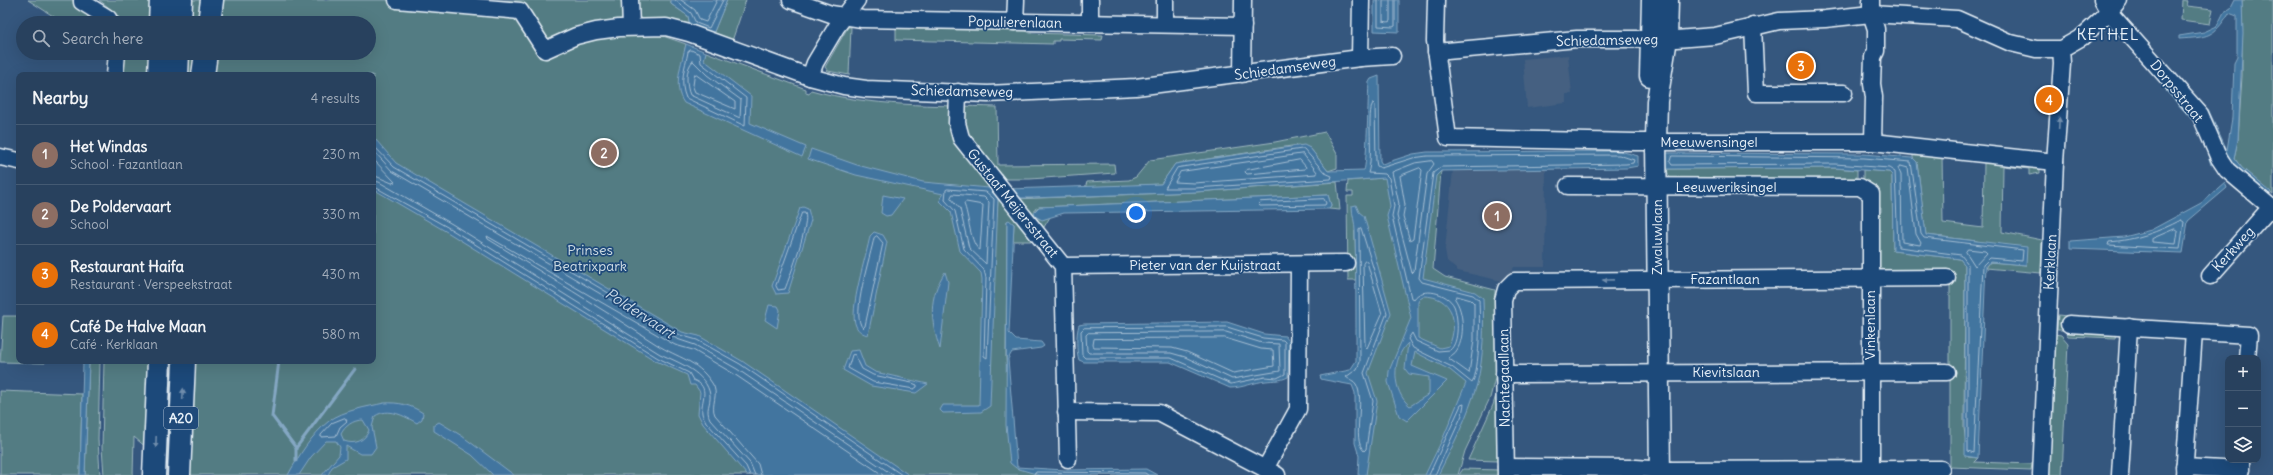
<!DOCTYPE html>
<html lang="en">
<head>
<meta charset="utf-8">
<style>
  body { margin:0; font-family:Delius,sans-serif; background:#304864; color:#f1f3f6 }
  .controls { position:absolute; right:12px; bottom:12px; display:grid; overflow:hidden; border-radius:8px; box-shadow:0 4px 16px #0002 }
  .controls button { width:36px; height:36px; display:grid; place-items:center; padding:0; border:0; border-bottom:1px solid #445a73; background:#28415e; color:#f1f3f6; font:20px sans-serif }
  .you { position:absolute; left:1136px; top:213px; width:14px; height:14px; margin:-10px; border:3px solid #fff; border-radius:50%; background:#1a73e8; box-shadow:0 0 0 6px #1a73e833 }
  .badge { display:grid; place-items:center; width:26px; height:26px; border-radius:50%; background:#e797bd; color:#fff; font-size:13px; font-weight:700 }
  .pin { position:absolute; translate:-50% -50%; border:2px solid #fff; box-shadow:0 1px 4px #0006 }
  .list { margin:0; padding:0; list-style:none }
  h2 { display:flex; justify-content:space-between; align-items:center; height:52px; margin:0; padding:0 16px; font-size:17px }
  h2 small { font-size:13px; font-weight:400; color:#a5afbc }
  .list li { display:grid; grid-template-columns:26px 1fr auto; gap:12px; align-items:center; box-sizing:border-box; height:60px; padding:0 16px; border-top:1px solid #445a73 }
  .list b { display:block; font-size:15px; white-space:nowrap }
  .list p { margin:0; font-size:13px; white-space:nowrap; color:#a5afbc }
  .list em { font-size:13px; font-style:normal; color:#a5afbc }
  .icon { flex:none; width:22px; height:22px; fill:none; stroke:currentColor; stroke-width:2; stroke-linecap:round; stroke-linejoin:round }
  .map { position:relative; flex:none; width:2273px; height:475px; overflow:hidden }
  .search { position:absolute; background:#28415e; box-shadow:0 4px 16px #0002; left:16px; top:16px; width:360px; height:44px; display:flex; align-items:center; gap:10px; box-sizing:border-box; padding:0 14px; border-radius:22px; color:#a5afbc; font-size:15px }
  .panel { position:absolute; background:#28415e; box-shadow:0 4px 16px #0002; left:16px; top:72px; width:360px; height:292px; border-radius:8px }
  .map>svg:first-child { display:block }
  .built { fill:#456081 }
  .green { fill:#527c83; stroke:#9db6be }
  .water { fill:#42759f; stroke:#84a7c3; fill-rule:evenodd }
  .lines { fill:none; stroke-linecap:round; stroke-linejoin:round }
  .shore { stroke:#a6bfd4; stroke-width:1 }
  .stream { stroke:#84a7c3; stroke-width:3 }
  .minor-casing { stroke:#e8f1f8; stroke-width:19 }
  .major-casing { stroke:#e8f1f8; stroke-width:23 }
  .highway-casing { stroke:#e8f1f8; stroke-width:25 }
  .minor { stroke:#1f4a7a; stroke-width:16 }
  .major { stroke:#1f4a7a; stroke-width:20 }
  .highway { stroke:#1f4a7a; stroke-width:22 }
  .oneway { fill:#6f8dac }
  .labels { text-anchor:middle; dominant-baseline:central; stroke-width:3.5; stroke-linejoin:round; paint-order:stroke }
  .shield { fill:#1f4a7a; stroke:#acbfd2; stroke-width:1 }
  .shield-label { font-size:13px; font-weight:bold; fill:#e8f1f8 }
  .street-label { font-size:14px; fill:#e8f1f8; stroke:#1f4a7a }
  .park-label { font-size:14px; fill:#d2dfe6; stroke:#1f4a7a }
  .water-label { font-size:15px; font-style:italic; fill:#cfdeeb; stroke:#1f4a7a }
  .quarter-label { font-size:16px; letter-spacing:1px; fill:#e8f1f8; stroke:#1f4a7a }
</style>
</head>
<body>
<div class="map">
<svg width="2273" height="475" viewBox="0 0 2273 475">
  <rect width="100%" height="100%" fill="#35577e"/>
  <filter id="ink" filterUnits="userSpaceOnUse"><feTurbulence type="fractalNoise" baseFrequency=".025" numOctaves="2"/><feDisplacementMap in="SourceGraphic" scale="8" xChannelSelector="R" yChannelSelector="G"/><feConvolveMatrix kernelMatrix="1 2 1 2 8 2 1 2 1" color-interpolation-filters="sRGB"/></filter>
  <g filter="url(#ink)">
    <g class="built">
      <polygon points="1568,55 1572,94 1566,94 1566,103 1527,108 1523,59"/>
      <polygon points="1546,169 1545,267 1514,267 1506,282 1458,271 1447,261 1445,249 1453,170"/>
    </g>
    <g class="green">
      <polygon points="28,0 79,0 91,23 64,23"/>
      <path d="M99,0H624L623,19L617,22L634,34H657L686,44L683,58L709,65L703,60L706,52L806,89V93L809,94L811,90C871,107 934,105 997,107L998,165L1114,164L1115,173L1030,179H995L997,217L998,199L1007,206L1035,241H1013L1014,224L1007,221L1006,357L1013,462L1018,468L1154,475H179L134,437L133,475H104L102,448L104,361H373V75H123L125,53H369V23H120L112,10Z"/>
      <polygon points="635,0 671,0 671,4 688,16 690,26 671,20 646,21 637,16"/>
      <polygon points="727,0 746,0 732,41 713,34"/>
      <polygon points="2182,0 2188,1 2187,6 2213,9 2210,24 2181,20"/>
      <polygon points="2242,0 2273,0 2273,195 2242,168 2234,158 2238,140 2242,76"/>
      <polygon points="848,27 851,27 849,75 828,71 825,67"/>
      <polygon points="896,27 1023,29 1030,33 1103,35 1102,40 1059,39 1059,41 1053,41 1053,44 896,40"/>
      <polygon points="1325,132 1337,154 1337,168 1328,171 1310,148 1298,145 1175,164 1161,184 1085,188 1087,182 1129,180 1136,177 1150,160 1275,142"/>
      <polygon points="1913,152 1942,155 1943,223 1983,228 1984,162 2040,166 2040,173 2029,175 2029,169 2003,166 2002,232 2042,240 2041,273 1986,268 1990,262 2026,265 1977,241 1926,235 1917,162 1913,158"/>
      <polygon points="1835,168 1857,170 1857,180 1671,180 1666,169"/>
      <polygon points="1863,170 1889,172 1892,175 1893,251 1960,259 1965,265 1964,428 1968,457 1978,458 1974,462 2032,464 2031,470 1950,467 1950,270 1883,271 1877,264 1877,212 1881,212 1881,208 1877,208 1874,186 1863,180"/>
      <polygon points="1441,171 1433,269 1445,277 1495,290 1495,295 1498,296 1498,356 1496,374 1490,398 1465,451 1458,475 1361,475 1363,438 1355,231 1356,280 1348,280 1347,196 1353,196 1353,192 1347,192 1348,181 1438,173"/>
      <polygon points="1337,182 1340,210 1329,209 1331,205 1328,195 1039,207 1035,209 1035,216 1039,219 1050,217 1041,232 1013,199 1195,192"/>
      <polygon points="2058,315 2067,316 2067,330 2116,333 2115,338 2068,336 2064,330 2057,330"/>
      <polygon points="3,316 19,316 19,361 45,361 45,363 0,362"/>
      <polygon points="2054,334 2061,335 2068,343 2062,475 2047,475"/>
      <polygon points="89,361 100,361 98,439 100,475 85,475"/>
      <polygon points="1499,385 1498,461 1468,460 1493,405"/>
      <polygon points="0,391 82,394 80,475 0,475"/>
      <polygon points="1463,469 1500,470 1500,475 1459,475"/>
    </g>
    <g class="water">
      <polygon points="671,0 727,0 713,34 690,26 688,16 671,4"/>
      <polygon points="1374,0 1399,0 1399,32 1374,31"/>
      <path d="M2235,0H2242L2243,33L2238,140L2234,158L2242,168L2271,192L2269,194L2233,165L2206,111L2208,109L2227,150L2232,118L2234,63L2237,57V16L2229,13C2213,38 2208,37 2179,39V36L2204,32L2217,26L2224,12L2231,8Z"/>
      <path d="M686,44L706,52L704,60L751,96L750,123L806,147L802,157L684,103C672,86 682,63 686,44Z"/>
      <path d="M1379,76L1380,161L1382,164L1413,154L1427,152L1620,151L1638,156V166L1627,168L1441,171L1436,176L1423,278L1475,292L1483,298C1484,326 1484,357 1477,384C1468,416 1453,446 1438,475H1425L1443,438L1466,383L1450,370L1415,352L1412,366L1447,381L1407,421L1399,416L1388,382L1389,371L1411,318L1387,216L1390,206L1385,178L1195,192L1031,198H1016L1014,197L998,199L990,406L981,412L943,413L940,410L943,405H979L982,279L981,273L960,251L951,212L940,201L943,194L856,175L808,159L811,149L857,165L923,182L989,188L994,194L1010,192L1008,189L1161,184L1175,164L1304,145L1310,148L1328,171L1364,170C1367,166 1368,95 1369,82L1371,79ZM1423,296C1453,296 1459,322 1449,346L1440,348L1418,338V302L1420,298ZM1408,343L1405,369L1409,374L1429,377V394L1410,406C1392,392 1391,359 1408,343Z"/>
      <polygon points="2168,89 2194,117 2213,164 2211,165 2203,139 2195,123 2166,91"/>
      <polygon points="376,140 396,163 682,332 699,336 742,361 909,475 747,475 703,424 698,414 700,392 695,385 690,385 687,375 656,361 447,232 373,189 373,144"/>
      <polygon points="1666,153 1863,154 1913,158 1917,162 1926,235 2027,247 2026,265 1990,262 1986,265 1978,458 1965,456 1965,265 1960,259 1893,251 1892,175 1889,172 1835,168 1666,169"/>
      <polygon points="2225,183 2227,188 2188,221 2183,253 2070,249 2070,241 2124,237 2151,230 2203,202"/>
      <polygon points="883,195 903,199 891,215 886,216 881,213"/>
      <polygon points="1328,195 1331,205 1329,209 1064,213 1042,220 1035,216 1034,212 1039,207"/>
      <path d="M1356,205L1359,212L1364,216L1391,313L1368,373L1377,401L1366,475H1358L1359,456L1355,443V393L1352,385L1325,380L1321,379L1320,376L1350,370L1356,361C1356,318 1356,274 1355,231C1355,222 1352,215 1352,206Z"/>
      <polygon points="803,207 808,209 811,220 788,293 776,294 772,286 800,208"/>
      <polygon points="1009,220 1014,224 1009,333 1016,340 1041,342 1044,346 1041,348 1012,352 1008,359 1017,467 1064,470 1146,469 1157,475 1039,475 1016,468 1010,463 1006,425 1007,221"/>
      <path d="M874,232L883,235L887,242L868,335C863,334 858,331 856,326C848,311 867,254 870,236Z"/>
      <path d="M945,272L948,282L940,349C930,320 928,298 945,272Z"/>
      <polygon points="769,305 778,306 780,310 777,328 765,320"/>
      <path d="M1227,322L1264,334L1285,336L1289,341L1288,377C1280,381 1274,380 1266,381C1254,382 1243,388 1230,388L1170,362H1084L1079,360C1076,351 1076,334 1079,325L1084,324Z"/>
      <polygon points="859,350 865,366 875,372 928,384 916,393 871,386 843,370 850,351"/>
      <polygon points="83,361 89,361 85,475 80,475"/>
      <path d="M384,403C399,402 411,405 423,413L422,419L417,423C404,416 389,407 375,416L372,427L376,447L371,454H360L346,446V459L332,467L328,475H322L339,455L340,447L336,441H326L311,457L299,475H288C298,457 312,434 329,421C344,410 367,407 384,403ZM363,420L369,430C365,441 355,445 344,441L341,434C345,426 353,420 363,420Z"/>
      <polygon points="439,422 462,436 514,475 493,475 472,455 434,431 434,425"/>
    </g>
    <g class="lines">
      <g class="shore">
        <polyline points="675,0 691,13 696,23 709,28 723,0"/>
        <polyline points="681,0 695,10 700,20 706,22 717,0"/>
        <polyline points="1378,0 1378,26 1393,27 1395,26 1395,0"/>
        <polyline points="1383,0 1383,21 1388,22 1390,21 1390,0"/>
        <path d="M691,50L700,54L701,63L746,98L745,126L686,98C679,82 685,68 688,52Z"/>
        <path d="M693,61L707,75L741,100L740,118L690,95C686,86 685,68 693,61Z"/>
        <polygon points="695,74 735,102 735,109 695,92 693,87"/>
        <path d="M1373,103L1375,105L1376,161L1377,166L1381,168L1413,158L1427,156L1619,155L1634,160L1633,163L1626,164L1441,167L1433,173L1419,278L1422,282L1473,295L1479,300C1480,317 1480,370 1472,383L1452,367L1413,348L1408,339L1412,333L1416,341L1438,351L1450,350C1460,342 1458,316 1454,306C1448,293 1422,286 1414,299L1411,298L1392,216L1394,206L1389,178L1385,174L1368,173C1374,156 1366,113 1373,103Z"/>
        <polyline points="373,145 394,167 680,335 697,340 740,364 902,475"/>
        <polygon points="1304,149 1325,173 1332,176 1331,179 1195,188 1165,188 1177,168"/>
        <polyline points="373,150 392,171 677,339 695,345 737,369 893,475"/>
        <polygon points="1303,154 1317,172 1317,174 1194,183 1175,182 1180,172"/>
        <polygon points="1672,156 1864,158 1911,162 1921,234 1924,238 2023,250 2022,261 1990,258 1983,265 1974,453 1968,451 1968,264 1961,255 1898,247 1895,172 1889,168 1835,164 1672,165 1670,162"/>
        <polyline points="373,159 395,182 392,183 373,175"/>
        <polygon points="1300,160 1306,167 1305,169 1247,174 1245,172 1246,170"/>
        <polygon points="1432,161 1434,164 1427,174 1414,271 1412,273 1397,216 1399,204 1392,172 1415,163"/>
        <polygon points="1901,166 1908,168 1916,234 1921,243 1920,245 1902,242 1901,175 1898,168"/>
        <polygon points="1420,168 1422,170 1413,239 1410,241 1403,216 1405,205 1400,176"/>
        <path d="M373,181L379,182L452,224L660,354C678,362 707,373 710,395C711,404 705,409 710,419L750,463L755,475"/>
        <path d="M373,186L449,228L658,358L689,373L693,380C712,387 700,401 702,413C702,416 705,419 706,422L746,466L750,475"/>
        <polygon points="948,189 986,192 994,199 987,358 984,356 986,278 984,270 964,249 955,211 945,200 946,190"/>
        <polygon points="953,194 984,197 989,202 986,264 969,248 960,209 951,198"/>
        <polygon points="1324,199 1326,203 1325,205 1260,206 1258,204 1260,202"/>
        <path d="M966,202L983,205L980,250C970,245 969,215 964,204Z"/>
        <path d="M802,213H805C810,223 790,276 785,289L778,290L776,286Z"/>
        <path d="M2181,220L2184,222L2180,249L2108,245L2109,242C2136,240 2158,232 2181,220Z"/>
        <path d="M1361,228L1387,313L1364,373L1373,401L1366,449L1364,451C1351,439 1366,400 1356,384C1354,380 1349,380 1346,377L1357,369L1360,362L1359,229Z"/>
        <polygon points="2175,229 2178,231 2176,244 2152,242 2152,239"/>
        <path d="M877,236L883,243L865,326L863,328C850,317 871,255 874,238Z"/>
        <polygon points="1968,249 1985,251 1987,253 1975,266 1966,252"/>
        <polygon points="1365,261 1367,262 1382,314 1367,348 1365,346 1363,264"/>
        <path d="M1457,296L1471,300L1474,303V340L1469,373L1448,358C1451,355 1455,354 1457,350C1465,337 1464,311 1455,299Z"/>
        <polygon points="1227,327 1263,338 1283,340 1285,342 1285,374 1277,378 1265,377 1231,384 1171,358 1085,358 1082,355 1081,331 1084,328"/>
        <polygon points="1226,332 1262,343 1279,344 1280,371 1232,379 1185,357 1171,353 1089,353 1087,351 1086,335 1088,333"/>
        <polygon points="1225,338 1261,349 1273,350 1274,366 1233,373 1187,352 1172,348 1094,347 1093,345 1094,339"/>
        <polygon points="855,355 862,369 873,375 912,383 917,385 917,387 914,389 873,382 848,368 852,355"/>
        <polygon points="345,418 347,421 340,427 336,436 321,437 321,435 332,423"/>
        <path d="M761,475L758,464L715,415C710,405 720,394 712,383C696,359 679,359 656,344C601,308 544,274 488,239L487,236L675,345L693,350L734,374L883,475"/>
        <polyline points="1034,475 1036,472 1145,473 1148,475"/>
        <polyline points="1429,475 1461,405 1464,404 1462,415 1435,475"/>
      </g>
      <g class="stream">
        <polyline points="279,361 272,416 296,448 296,461"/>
        <polyline points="296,448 355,369"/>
      </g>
      <g class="minor-casing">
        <g id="minor">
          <polyline points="82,0 82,2 108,18 111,23"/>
          <polyline points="397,0 520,11 545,50 576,36 596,31 619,28 666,27 689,33 810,77 844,86 866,89 988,94 1136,87 1360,58 1392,56"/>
          <polyline points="630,0 631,27"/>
          <polyline points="791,0 831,14 862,19 1243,26"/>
          <polyline points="1436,0 1435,41 1448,138 1635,142 1873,142 2055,162"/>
          <polyline points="1871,0 1871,14 1876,29 1876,51 1873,57 1872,84 1874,97 1873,142"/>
          <polyline points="2102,0 2109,12 2200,114 2219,158 2227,170 2273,209"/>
          <polyline points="1015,22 1016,0"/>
          <polyline points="1090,23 1090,0"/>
          <polyline points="1165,24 1165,0"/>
          <polyline points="1753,26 1756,93 1844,93"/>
          <polyline points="1436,52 1577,39 1676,39 1715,36 1779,21 1825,19 1871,14 1957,19 2011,43 2036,49 2061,49 2082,37 2109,12 2119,0"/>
          <polyline points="1360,58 1361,0"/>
          <polyline points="1242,74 1243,0"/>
          <polyline points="115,75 117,53"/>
          <polyline points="810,77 815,63 837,26 857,0"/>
          <polyline points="958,92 957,123 961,138 1063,266 1068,459"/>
          <polyline points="0,157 19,161"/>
          <polyline points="1568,186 1860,187 1871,194 1871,470"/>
          <polyline points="1063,266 1346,263"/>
          <polyline points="2210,276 2271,207"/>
          <polyline points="2069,324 2249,335 2247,358"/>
          <polyline points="1504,374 1947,372"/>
          <polyline points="1066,412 1159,413 1277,475"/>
          <polyline points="1506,467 1636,468 1665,470 1941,469"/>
          <polyline points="2184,467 2241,470 2241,460"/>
          <polyline points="1265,469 1298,409 1299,264"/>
          <polyline points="1506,475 1503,300 1506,289 1514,281 1947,278"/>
          <polyline points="2041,475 2055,162 2062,63 2061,49"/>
          <polyline points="2120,475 2129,327"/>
          <polyline points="2184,475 2194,332"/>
        </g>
      </g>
      <g class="major-casing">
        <g id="major">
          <polyline points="1650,76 1652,0"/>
          <polyline points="1660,475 1656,142 1657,101 1667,39 1668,0"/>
        </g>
      </g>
      <g class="highway-casing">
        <g id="highway">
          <polyline points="160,23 161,0"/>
          <polyline points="180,23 181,0"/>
          <polyline points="209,23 212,0"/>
          <polyline points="159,75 160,53"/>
          <polyline points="177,75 178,53"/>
          <polyline points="203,75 206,53"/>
          <polyline points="154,475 159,361"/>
          <polyline points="179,475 184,361"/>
        </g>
      </g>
      <use href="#minor" class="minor"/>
      <use href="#major" class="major"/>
      <use href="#highway" class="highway"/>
    </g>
    <defs><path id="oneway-solid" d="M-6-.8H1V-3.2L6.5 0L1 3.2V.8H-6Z"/></defs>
    <g class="oneway">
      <use href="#oneway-solid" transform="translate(2059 123) rotate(-87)"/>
      <use href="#oneway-solid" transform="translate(1608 280) rotate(179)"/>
      <use href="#oneway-solid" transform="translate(183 394) rotate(-87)"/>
      <use href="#oneway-solid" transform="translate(156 442) rotate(92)"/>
    </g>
  </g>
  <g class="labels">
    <rect class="shield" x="164" y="407" width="34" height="22" rx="3"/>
    <g class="shield-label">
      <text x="181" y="418">A20</text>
    </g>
    <g class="street-label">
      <text transform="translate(1015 22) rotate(1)">Populierenlaan</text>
      <text transform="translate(1607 40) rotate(-1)">Schiedamseweg</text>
      <text transform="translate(1285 68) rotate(-8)">Schiedamseweg</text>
      <text transform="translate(962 91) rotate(1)">Schiedamseweg</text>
      <text transform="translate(2177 91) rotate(51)">Dorpsstraat</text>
      <text x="1709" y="142">Meeuwensingel</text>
      <text x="1726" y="187">Leeuweriksingel</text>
      <text transform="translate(1013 203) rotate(51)">Gustaaf Meijersstraat</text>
      <text transform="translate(1657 237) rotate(-90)">Zwaluwlaan</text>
      <text transform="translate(2233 249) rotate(-48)">Kerkweg</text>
      <text transform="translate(2050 262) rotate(-87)">Kerklaan</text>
      <text x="1205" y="265">Pieter van der Kuijstraat</text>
      <text x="1725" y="279">Fazantlaan</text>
      <text transform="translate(1870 325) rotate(-90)">Vinkenlaan</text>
      <text x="1726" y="372">Kievitslaan</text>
      <text transform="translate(1504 378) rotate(-91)">Nachtegaallaan</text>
    </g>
    <g class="park-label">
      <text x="590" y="250">Prinses<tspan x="590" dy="16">Beatrixpark</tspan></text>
    </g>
    <g class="water-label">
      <text transform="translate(640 313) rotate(33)">Poldervaart</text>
    </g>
    <g class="quarter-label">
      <text x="2108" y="34">KETHEL</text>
    </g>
  </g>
</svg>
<div class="controls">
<button>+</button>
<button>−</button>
<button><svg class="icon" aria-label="layers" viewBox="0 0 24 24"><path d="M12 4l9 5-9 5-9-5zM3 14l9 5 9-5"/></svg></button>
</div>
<div class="you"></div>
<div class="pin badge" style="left:1497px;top:216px;background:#8d6e63">1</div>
<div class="pin badge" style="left:604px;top:153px;background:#8d6e63">2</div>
<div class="pin badge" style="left:1801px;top:66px;background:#e8710a">3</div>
<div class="pin badge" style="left:2049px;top:100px;background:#e8710a">4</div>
<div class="search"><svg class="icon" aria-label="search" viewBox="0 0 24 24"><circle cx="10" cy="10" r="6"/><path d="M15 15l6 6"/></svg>Search here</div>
<section class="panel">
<h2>Nearby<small>4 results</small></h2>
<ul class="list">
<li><span class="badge" style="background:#8d6e63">1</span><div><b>Het Windas</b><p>School · Fazantlaan</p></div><em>230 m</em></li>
<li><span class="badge" style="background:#8d6e63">2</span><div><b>De Poldervaart</b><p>School</p></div><em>330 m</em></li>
<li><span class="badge" style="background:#e8710a">3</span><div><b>Restaurant Haifa</b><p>Restaurant · Verspeekstraat</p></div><em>430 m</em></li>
<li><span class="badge" style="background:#e8710a">4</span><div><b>Café De Halve Maan</b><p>Café · Kerklaan</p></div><em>580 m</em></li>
</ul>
</section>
</div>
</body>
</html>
